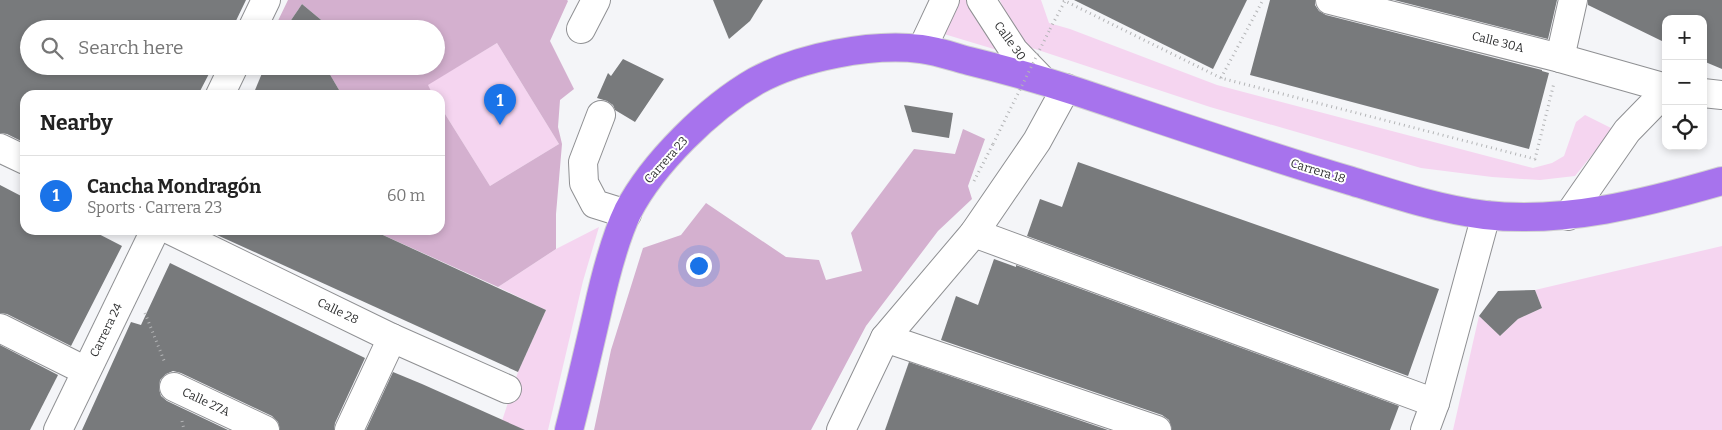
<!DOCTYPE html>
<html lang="en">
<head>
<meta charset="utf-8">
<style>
  body { margin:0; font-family:Bitter,serif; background:#f2f2f2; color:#222 }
  .controls { position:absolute; right:15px; top:15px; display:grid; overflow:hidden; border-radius:10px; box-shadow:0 2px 8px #0003 }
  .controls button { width:45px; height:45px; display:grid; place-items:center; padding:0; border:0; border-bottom:1px solid #e0e0e0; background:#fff; color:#222; font:25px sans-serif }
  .you { position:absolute; left:698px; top:265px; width:18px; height:18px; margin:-12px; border:4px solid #fff; border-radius:50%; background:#1a73e8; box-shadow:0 0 0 8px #1a73e833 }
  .badge { display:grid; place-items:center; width:32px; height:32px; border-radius:50%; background:#1a73e8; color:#fff; font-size:16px; font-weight:700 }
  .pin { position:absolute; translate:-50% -41px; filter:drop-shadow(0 1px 2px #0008) }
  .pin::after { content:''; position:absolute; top:26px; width:18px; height:15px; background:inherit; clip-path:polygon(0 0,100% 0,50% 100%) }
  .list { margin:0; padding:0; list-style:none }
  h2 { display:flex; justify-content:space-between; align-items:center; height:65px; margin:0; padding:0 20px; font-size:21px }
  h2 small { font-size:16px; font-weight:400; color:#767676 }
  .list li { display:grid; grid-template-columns:32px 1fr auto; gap:15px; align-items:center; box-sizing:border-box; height:80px; padding:0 20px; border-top:1px solid #e0e0e0 }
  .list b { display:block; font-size:19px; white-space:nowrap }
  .list p { margin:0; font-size:16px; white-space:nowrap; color:#767676 }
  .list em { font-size:16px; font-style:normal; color:#767676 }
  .icon { flex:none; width:28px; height:28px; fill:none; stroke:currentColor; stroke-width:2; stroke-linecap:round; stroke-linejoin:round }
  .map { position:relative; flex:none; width:1722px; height:430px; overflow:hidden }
  .search { position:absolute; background:#fff; box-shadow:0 2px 8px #0003; left:20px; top:20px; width:425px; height:55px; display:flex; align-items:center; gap:12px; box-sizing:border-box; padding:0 18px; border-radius:28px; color:#767676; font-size:19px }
  .panel { position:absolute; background:#fff; box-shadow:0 2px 8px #0003; left:20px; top:90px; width:425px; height:145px; border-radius:15px }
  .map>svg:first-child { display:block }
  .green { fill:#f5d5f0 }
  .forest { fill:#d4b0cf }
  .building { fill:#787a7c }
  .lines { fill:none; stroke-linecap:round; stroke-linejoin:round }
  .minor-casing { stroke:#8f9093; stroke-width:30 }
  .highway-casing { stroke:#d1d1d2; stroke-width:30 }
  .path { stroke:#b3b4b6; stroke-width:3; stroke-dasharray:1 4; stroke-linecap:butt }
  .minor { stroke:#fff; stroke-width:28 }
  .highway { stroke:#a773ed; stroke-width:28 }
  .path-bridge { stroke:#b3b4b6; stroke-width:3; stroke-dasharray:1 4; stroke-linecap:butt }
  .labels { text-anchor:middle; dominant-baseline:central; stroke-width:4; stroke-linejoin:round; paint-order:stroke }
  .street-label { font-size:12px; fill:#2f3031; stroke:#fff }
</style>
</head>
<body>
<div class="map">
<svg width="1722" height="430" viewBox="0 0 1722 430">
  <rect width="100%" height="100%" fill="#f4f5f8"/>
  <g class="green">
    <polygon points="960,0 971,0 1007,53 944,34"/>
    <polygon points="1000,0 1041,0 1049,23 1070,29 1217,85 1533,168 1552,163 1564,156 1576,122 1585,115 1613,129 1575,176 1540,180 1492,177 1421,168 1210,107 1020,44 1010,27"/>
    <polygon points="497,43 559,144 490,186 440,106 440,95 433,95 427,85"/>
    <polygon points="599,227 583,281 548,430 499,430 518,372 546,310 498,287 556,249"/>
    <polygon points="1722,246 1722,430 1453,430 1479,316 1500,336 1518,319 1542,308 1535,290"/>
  </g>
  <g class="forest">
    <polygon points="288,0 567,0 568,1 550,41 574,89 560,100 558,127 562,144 556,214 556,249 498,287 372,230 440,230 440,106 490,186 559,144 497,43 428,85 433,95 342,95 325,66 436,66 436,29 332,29 302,4 285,29 274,29"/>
    <polygon points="963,129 985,139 968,186 972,199 938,231 866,326 811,430 594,430 611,350 643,248 681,235 706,203 786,257 819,260 826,280 862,271 851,233 914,149 955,154"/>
  </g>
  <g class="building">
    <polygon points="0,0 246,0 232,29 29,29 29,66 213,66 198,95 25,95 25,143 7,134 0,133"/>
    <polygon points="713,0 763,0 750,21 729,39"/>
    <polygon points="1074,0 1247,0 1213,69"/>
    <polygon points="1270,0 1315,0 1315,5 1319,11 1326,15 1542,70 1542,71 1549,73 1529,149 1250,75"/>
    <polygon points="1394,0 1557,0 1548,39"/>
    <polygon points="1588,0 1722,0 1722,69 1703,61 1703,19 1666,19 1666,43 1588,5"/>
    <polygon points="302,4 332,29 285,29"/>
    <polygon points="623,59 664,79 635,122 615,110 613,105 607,101 597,98 608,73 611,76"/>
    <polygon points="265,66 325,66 342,95 253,95"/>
    <polygon points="904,105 953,113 949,138 912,132"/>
    <polygon points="1078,162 1439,289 1408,376 1027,236 1040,199 1062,207"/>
    <polygon points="0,185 25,198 25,230 91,230 122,246 71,346 7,314 0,313"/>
    <polygon points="206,230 372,230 546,310 518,372"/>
    <polygon points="994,259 1016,267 1016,265 1399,406 1390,430 1172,430 1169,420 1162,415 941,340 956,296 978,305"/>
    <polygon points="170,263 365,358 335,423 334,430 280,430 278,422 272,416 181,373 173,371 166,374 160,380 159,389 161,396 167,401 228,430 82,430 131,322 141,325"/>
    <polygon points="1535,290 1542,308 1518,319 1500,336 1479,316 1498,291"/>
    <polygon points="0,345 58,375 30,430 0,430"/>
    <polygon points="909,362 1108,430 885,430"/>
    <polygon points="393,372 422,384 525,430 366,430"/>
  </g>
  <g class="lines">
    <g class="minor-casing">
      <g id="minor">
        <polyline points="981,0 1014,51 1042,80"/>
        <polyline points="1330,0 1560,58 1666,88"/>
        <polyline points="252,29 266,0"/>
        <polyline points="581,29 596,0"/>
        <polyline points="922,49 945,0"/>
        <polyline points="1560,58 1573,0"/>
        <polyline points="1703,93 1722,95"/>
        <polyline points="220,95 234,66"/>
        <polyline points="601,115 583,162 584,183 595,204 627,214"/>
        <polyline points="0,148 25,160"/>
        <polyline points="1568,216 1627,131 1666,91"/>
        <polyline points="170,230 392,338 507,389"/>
        <polyline points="974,233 1435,403"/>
        <polyline points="0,328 86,371"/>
        <polyline points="885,338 1157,430"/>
        <polyline points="174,387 265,430"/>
        <polyline points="58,430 155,230"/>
        <polyline points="349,430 392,338"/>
        <polyline points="841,430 885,338 974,233 1037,141 1066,88"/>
        <polyline points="1425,430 1435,403 1486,215"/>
      </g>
    </g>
    <g class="highway-casing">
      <path id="highway" d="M569,430C579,391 588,352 597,313C604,281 614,240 628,211C653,163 709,108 756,81C800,57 871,43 921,49C937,51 954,57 969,61C1006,70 1042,80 1078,92C1168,122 1257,153 1348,180C1393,194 1438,209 1485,215C1565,224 1646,203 1722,181"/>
    </g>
    <g class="path">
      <polyline points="1063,0 1221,78 1535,159 1554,83"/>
      <polyline points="1050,29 1065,1"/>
      <polyline points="1221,78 1263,0"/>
      <polyline points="974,181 993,144"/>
      <polyline points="145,313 165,363"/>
      <polyline points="182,421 184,430"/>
    </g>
    <use href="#minor" class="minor"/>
    <use href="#highway" class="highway"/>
    <polyline class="path-bridge" points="993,144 1050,29"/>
  </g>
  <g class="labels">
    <g class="street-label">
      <text transform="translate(1010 41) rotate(54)">Calle 30</text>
      <text transform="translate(1498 42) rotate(14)">Calle 30A</text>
      <text transform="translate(666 160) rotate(-48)">Carrera 23</text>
      <text transform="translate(1318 171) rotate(17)">Carrera 18</text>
      <text transform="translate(338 311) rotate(26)">Calle 28</text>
      <text transform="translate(106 330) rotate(-64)">Carrera 24</text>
      <text transform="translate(206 402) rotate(25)">Calle 27A</text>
    </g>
  </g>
</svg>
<div class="controls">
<button>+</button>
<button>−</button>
<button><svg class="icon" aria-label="locate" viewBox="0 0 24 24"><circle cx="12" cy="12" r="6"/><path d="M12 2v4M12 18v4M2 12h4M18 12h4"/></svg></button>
</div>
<div class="you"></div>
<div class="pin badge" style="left:500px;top:125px">1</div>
<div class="search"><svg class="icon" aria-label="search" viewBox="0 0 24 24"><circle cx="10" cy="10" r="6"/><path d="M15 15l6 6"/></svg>Search here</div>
<section class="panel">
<h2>Nearby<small></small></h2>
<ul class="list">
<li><span class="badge">1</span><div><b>Cancha Mondragón</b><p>Sports · Carrera 23</p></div><em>60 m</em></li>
</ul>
</section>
</div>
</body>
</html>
